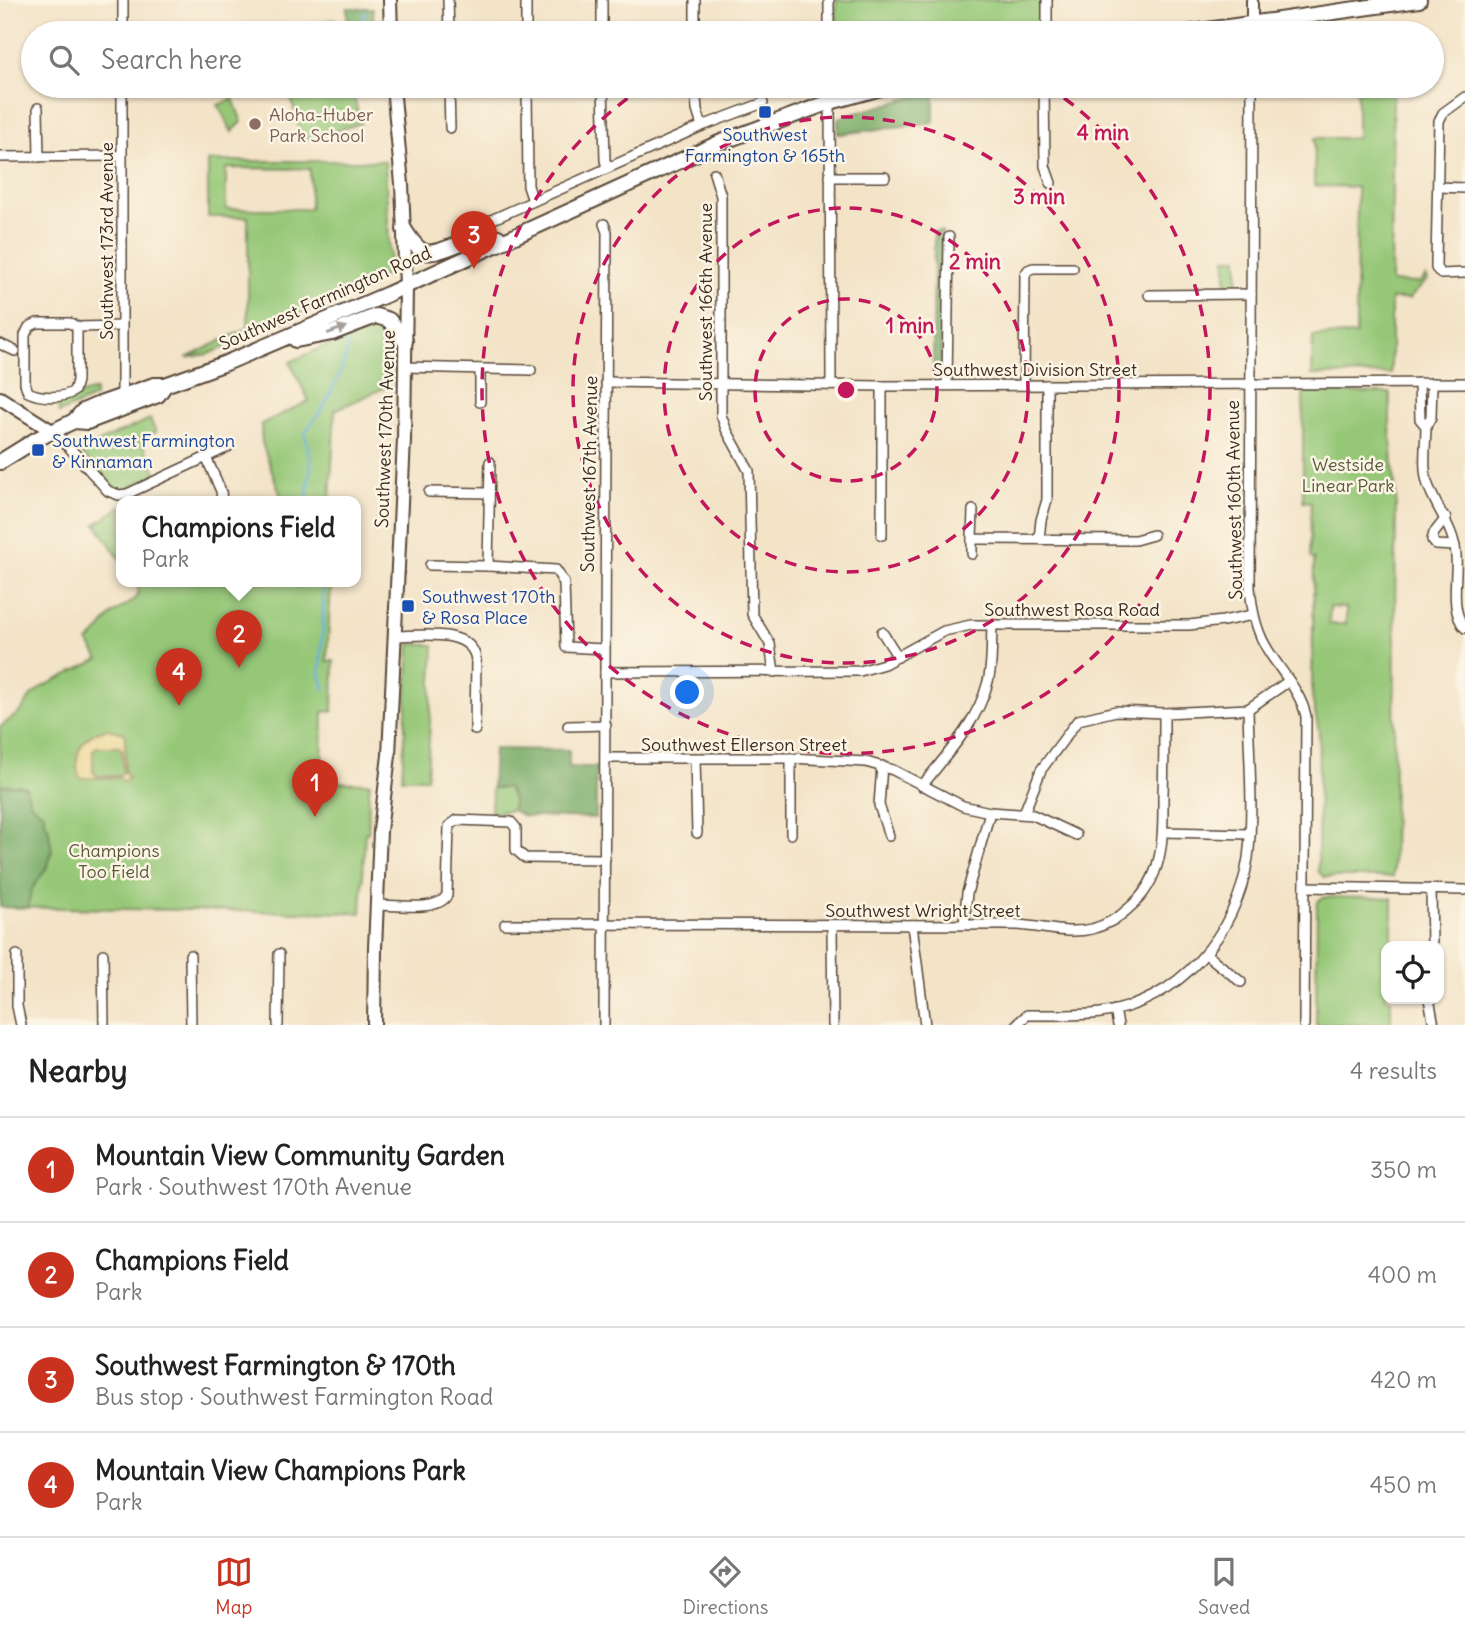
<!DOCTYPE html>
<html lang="en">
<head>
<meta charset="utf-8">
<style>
  body { margin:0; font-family:Delius,sans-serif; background:#f2f2f2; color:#222 }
  .controls { position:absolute; right:21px; bottom:21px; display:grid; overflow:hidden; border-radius:14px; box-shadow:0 2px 5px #0004 }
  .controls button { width:63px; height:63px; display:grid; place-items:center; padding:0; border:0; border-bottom:2px solid #e0e0e0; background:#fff; color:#222; font:35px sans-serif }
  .you { position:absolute; left:688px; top:693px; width:24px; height:24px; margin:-18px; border:5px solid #fff; border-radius:50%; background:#1a73e8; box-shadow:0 0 0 10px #1a73e833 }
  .badge { display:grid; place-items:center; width:46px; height:46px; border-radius:50%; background:#c8321e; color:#fff; font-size:23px; font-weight:700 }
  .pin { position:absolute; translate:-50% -58px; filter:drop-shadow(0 2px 4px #0008) }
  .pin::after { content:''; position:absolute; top:37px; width:24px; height:21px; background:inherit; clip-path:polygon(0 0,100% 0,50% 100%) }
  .popup { position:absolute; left:116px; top:496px; width:245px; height:91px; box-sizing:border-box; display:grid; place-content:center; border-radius:14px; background:#fff; filter:drop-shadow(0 2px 5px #0005); font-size:23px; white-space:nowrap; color:#767676 }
  .popup b { font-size:26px; color:#222 }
  .popup::after { content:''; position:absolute; left:50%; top:100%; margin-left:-14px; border:14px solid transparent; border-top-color:#fff }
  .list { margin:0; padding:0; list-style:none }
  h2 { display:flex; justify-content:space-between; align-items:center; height:91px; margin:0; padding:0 28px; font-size:30px }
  h2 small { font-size:23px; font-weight:400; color:#767676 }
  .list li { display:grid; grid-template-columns:46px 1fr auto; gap:21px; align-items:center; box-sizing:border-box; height:105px; padding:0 28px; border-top:2px solid #e0e0e0 }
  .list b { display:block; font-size:26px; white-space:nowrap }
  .list p { margin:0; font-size:23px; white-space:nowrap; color:#767676 }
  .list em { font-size:23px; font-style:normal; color:#767676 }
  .icon { flex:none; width:38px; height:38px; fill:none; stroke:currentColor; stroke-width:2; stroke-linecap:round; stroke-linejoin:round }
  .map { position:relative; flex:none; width:1465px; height:1025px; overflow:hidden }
  .search { position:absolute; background:#fff; box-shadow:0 2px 5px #0004; left:21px; right:21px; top:21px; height:77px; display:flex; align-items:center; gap:18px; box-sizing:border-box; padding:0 24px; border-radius:38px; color:#767676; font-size:26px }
  .sheet { height:511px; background:#fff }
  nav { display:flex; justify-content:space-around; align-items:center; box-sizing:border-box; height:98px; border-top:2px solid #e0e0e0; background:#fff; font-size:19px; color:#767676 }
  nav a { display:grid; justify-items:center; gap:4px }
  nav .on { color:#c8321e }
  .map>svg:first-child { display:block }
  .green { fill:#95c777; stroke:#68784a; stroke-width:2; fill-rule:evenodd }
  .forest { fill:#78ac68; stroke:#5a6b43; stroke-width:2 }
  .sand { fill:#eeda9e; stroke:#94825e; stroke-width:2; fill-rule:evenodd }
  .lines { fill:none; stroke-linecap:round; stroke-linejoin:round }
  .stream { stroke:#64aedc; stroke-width:2.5 }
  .minor-casing { stroke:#574637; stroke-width:12 }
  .tertiary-casing { stroke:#574637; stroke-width:14 }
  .secondary-casing { stroke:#574637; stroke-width:16 }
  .primary-casing { stroke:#574637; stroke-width:18 }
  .minor { stroke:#fff; stroke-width:9 }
  .tertiary { stroke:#fff; stroke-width:10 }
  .secondary { stroke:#fff; stroke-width:12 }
  .primary { stroke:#fff; stroke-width:14 }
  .oneway { fill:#a79f9a }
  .ring { fill:none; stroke:#c2185b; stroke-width:3.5; stroke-dasharray:12 9 }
  .transit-dot { fill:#1a4fb4; stroke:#fcf5e5; stroke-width:2.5 }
  .education-dot { fill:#8d6e63; stroke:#fcf5e5; stroke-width:2.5 }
  .labels { text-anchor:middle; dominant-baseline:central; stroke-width:5; stroke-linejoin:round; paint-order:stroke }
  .education-label { font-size:18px; fill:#785e54; stroke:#fcf5e5; text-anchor:start }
  .transit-label { font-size:18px; fill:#164399; stroke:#fcf5e5; text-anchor:start }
  .street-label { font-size:18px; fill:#3b2a1e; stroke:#fcf5e5 }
  .park-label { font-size:18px; fill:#565939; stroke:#fcf5e5 }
  .centre { fill:#c2185b; stroke:#fcf5e5; stroke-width:3.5 }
  .ring-label { font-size:21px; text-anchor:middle; font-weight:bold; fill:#c2185b; stroke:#fcf5e5; stroke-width:5; stroke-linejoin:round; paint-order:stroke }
</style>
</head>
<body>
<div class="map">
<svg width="1465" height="1025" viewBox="0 0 1465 1025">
  <rect width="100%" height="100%" fill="#fcf5e5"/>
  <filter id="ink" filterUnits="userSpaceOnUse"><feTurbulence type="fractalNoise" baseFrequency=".0143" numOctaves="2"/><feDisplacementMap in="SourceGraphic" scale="14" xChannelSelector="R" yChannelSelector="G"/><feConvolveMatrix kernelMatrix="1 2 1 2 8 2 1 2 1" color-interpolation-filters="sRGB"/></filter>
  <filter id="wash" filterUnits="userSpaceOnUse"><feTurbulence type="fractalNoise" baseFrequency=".00686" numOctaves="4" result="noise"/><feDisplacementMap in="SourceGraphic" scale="28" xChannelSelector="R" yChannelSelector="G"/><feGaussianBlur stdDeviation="1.57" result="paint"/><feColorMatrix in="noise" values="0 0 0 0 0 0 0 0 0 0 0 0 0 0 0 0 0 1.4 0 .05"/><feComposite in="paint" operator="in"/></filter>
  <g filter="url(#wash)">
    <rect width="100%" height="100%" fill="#f3e3c7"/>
    <g class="green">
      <polygon points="836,0 1040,0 1040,33 837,33"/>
      <polygon points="334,19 338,33 286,33"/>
      <polygon points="1393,25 1393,33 1358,33 1358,30"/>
      <polygon points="288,86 351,86 361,123 302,141"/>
      <polygon points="1357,86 1393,86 1391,282 1419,283 1426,276 1428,279 1409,299 1391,299 1391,374 1312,375 1313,336 1356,335 1357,187 1314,186 1315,138 1357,138"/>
      <polygon points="233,99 242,122 232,132 218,105"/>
      <path d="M208,161H385L390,263L386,275L242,340L208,354L186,358L248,328V217H208ZM226,168L310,169V209H226Z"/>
      <polygon points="1226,258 1238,258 1238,283 1235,288 1226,288"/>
      <polygon points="371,325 384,329 386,337 386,387 335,410 330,502 283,502 262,443 261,424 309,401 290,362"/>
      <path d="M95,391V397L59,413L58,403C76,401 78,392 95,391Z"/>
      <path d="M1303,392L1390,393V426L1396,501L1393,877H1324L1318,871L1319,732L1312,697L1314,559L1310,558L1311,502L1303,501ZM1330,607L1346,608V624H1329Z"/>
      <polygon points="150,419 156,432 141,439 157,474 125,489 115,488 81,453 103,440"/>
      <polygon points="122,506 122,562 96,524"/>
      <path d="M135,582H331L327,661H334L333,711L323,712L322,782L370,783C367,801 370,815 368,833H365L361,913L0,907V727L21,711L31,696L42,687L99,659L88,642C101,632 101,627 110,617C119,606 135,605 139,591Z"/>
      <polygon points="410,644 434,645 427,778 402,778"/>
      <polygon points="492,788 508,788 513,800 512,810 491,813"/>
      <polygon points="1325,897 1392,898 1392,946 1386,946 1386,999 1391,999 1391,1025 1316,1025 1317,905 1319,900"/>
    </g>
    <g class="forest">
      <polygon points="347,8 373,8 374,33 348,33"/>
      <polygon points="934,91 934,122 838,134 838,118"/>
      <polygon points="934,231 942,231 941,366 938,372 933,374"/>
      <polygon points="494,749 569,750 569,767 596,767 596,818 523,816 512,810 513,800 508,788 492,788"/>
      <polygon points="0,785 19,785 26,787 30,803 44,814 44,822 48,826 52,850 48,866 32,889 27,908 0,907"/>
    </g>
    <path class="sand" d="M107,729L125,733V772L128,779L123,781L119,778H80C71,755 82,734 107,729ZM97,747H119L122,750L123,772L119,776H97L93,772V750Z"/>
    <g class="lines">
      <g class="stream">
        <polyline points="363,33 364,12"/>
        <path d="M306,502L311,465L305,433C309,426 313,421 318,415C330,397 349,359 348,337"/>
        <polyline points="323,582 323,624 320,674 324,689"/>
      </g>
    </g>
  </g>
  <g filter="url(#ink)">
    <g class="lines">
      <g class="minor-casing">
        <g id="minor">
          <polyline points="448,0 449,33"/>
          <polyline points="526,0 526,33"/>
          <polyline points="602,0 602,33"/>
          <polyline points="695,0 695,33"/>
          <polyline points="829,0 829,33"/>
          <polyline points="123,33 123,0"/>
          <polyline points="1047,33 1047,0"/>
          <polyline points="122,86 122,396"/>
          <polyline points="449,86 450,128"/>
          <polyline points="527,86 528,186 533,201"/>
          <polyline points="603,86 605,160 607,168"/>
          <polyline points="695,86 697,110 702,126"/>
          <polyline points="830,86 831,385"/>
          <polyline points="1044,86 1045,166 1051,183"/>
          <path d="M1252,86L1250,588C1252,608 1255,627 1265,645C1278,669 1300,689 1306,716L1304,1025"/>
          <polyline points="38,108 39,157"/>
          <polyline points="0,157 121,156"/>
          <polyline points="714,173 721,196 721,415 726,429 749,471 752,614 770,644 774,672"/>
          <polyline points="830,177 885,177"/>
          <polyline points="1438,187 1465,188"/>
          <path d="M604,224L607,232C605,496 605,761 604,1025"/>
          <polyline points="473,228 702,126 763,103"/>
          <polyline points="1464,273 1441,274 1436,268 1436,263 1439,121 1443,113 1465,97"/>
          <polyline points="1149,295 1251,294"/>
          <path d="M77,327V381L74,391C63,399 40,398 28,392L25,383V335L29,327L37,323H70L77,327L121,326"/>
          <polyline points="0,344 15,351"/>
          <polyline points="404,367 531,370"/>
          <polyline points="480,369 480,402"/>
          <polyline points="606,382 882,386 1465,383"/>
          <polyline points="1419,383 1420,419 1426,426 1431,417 1432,383"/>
          <polyline points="947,385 949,237"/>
          <polyline points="1024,385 1025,275 1028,270 1033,268 1073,268"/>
          <polyline points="882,386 882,535"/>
          <path d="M1426,426C1426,444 1422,468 1428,485C1437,510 1454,528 1456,555C1458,578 1449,610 1465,628"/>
          <polyline points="52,431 59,436 108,491 119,495 127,494 228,447"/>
          <polyline points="206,457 221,491 222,502"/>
          <polyline points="429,492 489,493"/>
          <polyline points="973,510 972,539 1135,540 1153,535"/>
          <polyline points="1446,518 1434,533 1432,540 1436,545 1455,546"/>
          <polyline points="1039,539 1041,520 1047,500 1047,385"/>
          <polyline points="972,554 972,539"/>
          <polyline points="430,565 488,566 556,570 564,583 566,647 604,649"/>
          <polyline points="488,566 490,462"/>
          <polyline points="882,632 898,657"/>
          <path d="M394,636C419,636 472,627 476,660L475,730"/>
          <polyline points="605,672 860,671 884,664 944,631 971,625 1189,625 1223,621 1253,615"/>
          <polyline points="568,726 606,725"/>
          <polyline points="606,758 791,758 866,762 893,770 963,806 990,812 1033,815 1076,835"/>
          <polyline points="791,758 791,834"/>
          <polyline points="695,759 697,833"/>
          <polyline points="882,766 879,805 889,836"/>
          <path d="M922,786C946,755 977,723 987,685C993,666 991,645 992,625"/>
          <polyline points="1024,813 1041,770 1078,720 1116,711 1164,713 1248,709 1289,681"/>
          <polyline points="1163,832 1250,834"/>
          <polyline points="1305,887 1465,890"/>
          <polyline points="1431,889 1432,946"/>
          <path d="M376,905C395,905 439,912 447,895L449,826L457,820L511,822L516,828V850L525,858L605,859"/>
          <path d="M505,924L1016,925C1042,926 1066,935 1092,929C1106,925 1119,918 1129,908C1165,878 1163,836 1163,794C1164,767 1164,740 1164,713"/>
          <polyline points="964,924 967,893 990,812"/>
          <polyline points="912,925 925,1025"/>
          <polyline points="832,926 833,1025"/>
          <polyline points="103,954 104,1025"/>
          <polyline points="1206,954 1241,982"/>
          <polyline points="17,955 17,1006 21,1025"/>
          <polyline points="190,955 191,1025"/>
          <polyline points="1429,999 1434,1025"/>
          <polyline points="1115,1010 1118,1025"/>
          <polyline points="278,1025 279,954"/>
          <path d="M1016,1025L1027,1015C1051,1015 1076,1016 1101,1013C1179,1002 1237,934 1248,858C1254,812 1249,756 1248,709"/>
        </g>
      </g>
      <g class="tertiary-casing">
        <polyline id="tertiary" points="1252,0 1252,24"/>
      </g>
      <g class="secondary-casing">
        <g id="secondary">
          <polyline points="390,0 391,33"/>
          <polyline points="0,398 52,431"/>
          <polyline points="374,1025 375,948 380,831 389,755 404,440 406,286 402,184 393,86"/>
        </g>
      </g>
      <g class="primary-casing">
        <g id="primary">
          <polyline points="1186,33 1419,0"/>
          <path d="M404,229C423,260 428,255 459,244C471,240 485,239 498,237"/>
          <polyline points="296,340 332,333 376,316 389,320 405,341"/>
          <polyline points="74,421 87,422 158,395 165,385"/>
          <polyline points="0,462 37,439 74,421 83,411 97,405 154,385 165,385 226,363 388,294 719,143 830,102 888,86"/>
        </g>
      </g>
      <use href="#minor" class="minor"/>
      <use href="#tertiary" class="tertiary"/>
      <use href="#secondary" class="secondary"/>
      <use href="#primary" class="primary"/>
    </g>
    <defs><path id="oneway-solid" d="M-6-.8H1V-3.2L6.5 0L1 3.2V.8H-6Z" transform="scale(1.75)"/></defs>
    <use class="oneway" href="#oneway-solid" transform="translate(337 330) rotate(-20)"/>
  </g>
  <g class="ring">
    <circle cx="846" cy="390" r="91"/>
    <circle cx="846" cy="390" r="182"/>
    <circle cx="846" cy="390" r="273"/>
    <path d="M777 33A364 364 0 0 1 915 33M1047 86A364 364 0 1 1 645 86"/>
  </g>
  <g class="transit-dot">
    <rect x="758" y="105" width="14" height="14" rx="3.5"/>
    <rect x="31" y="443" width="14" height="14" rx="3.5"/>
    <rect x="401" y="599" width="14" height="14" rx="3.5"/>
  </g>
  <circle class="education-dot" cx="255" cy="124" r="7"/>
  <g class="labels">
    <g class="education-label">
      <text x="269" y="114">Aloha-Huber<tspan x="269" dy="21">Park School</tspan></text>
    </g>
    <g class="transit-label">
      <text x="765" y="134" text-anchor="middle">Southwest<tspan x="765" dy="21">Farmington &amp; 165th</tspan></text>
      <text x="52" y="440">Southwest Farmington<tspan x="52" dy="21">&amp; Kinnaman</tspan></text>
      <text x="422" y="596">Southwest 170th<tspan x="422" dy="21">&amp; Rosa Place</tspan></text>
    </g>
    <g class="street-label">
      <text transform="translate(106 241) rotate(-90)">Southwest 173rd Avenue</text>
      <text transform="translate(325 298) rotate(-24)">Southwest Farmington Road</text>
      <text transform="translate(705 302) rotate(-90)">Southwest 166th Avenue</text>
      <text x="1035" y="369">Southwest Division Street</text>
      <text transform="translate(385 429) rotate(-88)">Southwest 170th Avenue</text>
      <text transform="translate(589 474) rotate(-89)">Southwest 167th Avenue</text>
      <text transform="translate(1234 500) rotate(-91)">Southwest 160th Avenue</text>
      <text x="1072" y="609">Southwest Rosa Road</text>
      <text x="744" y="744">Southwest Ellerson Street</text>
      <text x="923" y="910">Southwest Wright Street</text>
    </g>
    <g class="park-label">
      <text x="1348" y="464">Westside<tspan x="1348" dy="21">Linear Park</tspan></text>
      <text x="114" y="850">Champions<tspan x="114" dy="21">Too Field</tspan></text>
    </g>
  </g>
  <circle cx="846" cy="390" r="10" class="centre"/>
  <g class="ring-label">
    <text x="1103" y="140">4 min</text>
    <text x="1039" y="204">3 min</text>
    <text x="975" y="269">2 min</text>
    <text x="910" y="333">1 min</text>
  </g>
</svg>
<div class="controls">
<button><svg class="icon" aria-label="locate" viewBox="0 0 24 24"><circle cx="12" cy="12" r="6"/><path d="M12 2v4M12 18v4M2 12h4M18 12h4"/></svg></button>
</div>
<div class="you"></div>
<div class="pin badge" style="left:315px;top:817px">1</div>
<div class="pin badge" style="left:239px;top:668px">2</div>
<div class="popup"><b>Champions Field</b>Park</div>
<div class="pin badge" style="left:474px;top:269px">3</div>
<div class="pin badge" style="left:179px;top:706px">4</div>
<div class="search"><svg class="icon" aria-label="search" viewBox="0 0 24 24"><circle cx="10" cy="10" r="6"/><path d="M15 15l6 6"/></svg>Search here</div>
</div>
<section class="sheet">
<h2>Nearby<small>4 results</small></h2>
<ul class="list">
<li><span class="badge">1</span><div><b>Mountain View Community Garden</b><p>Park · Southwest 170th Avenue</p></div><em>350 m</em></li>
<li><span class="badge">2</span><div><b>Champions Field</b><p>Park</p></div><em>400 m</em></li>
<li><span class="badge">3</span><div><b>Southwest Farmington &amp; 170th</b><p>Bus stop · Southwest Farmington Road</p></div><em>420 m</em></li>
<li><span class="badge">4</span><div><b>Mountain View Champions Park</b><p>Park</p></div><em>450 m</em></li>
</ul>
</section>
<nav>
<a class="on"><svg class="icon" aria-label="map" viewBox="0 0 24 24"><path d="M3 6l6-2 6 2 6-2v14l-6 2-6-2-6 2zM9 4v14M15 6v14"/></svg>Map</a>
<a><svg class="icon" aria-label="directions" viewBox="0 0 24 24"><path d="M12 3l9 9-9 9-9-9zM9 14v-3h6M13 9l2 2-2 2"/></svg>Directions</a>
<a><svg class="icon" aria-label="saved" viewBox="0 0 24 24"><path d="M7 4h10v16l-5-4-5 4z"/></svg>Saved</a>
</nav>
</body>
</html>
